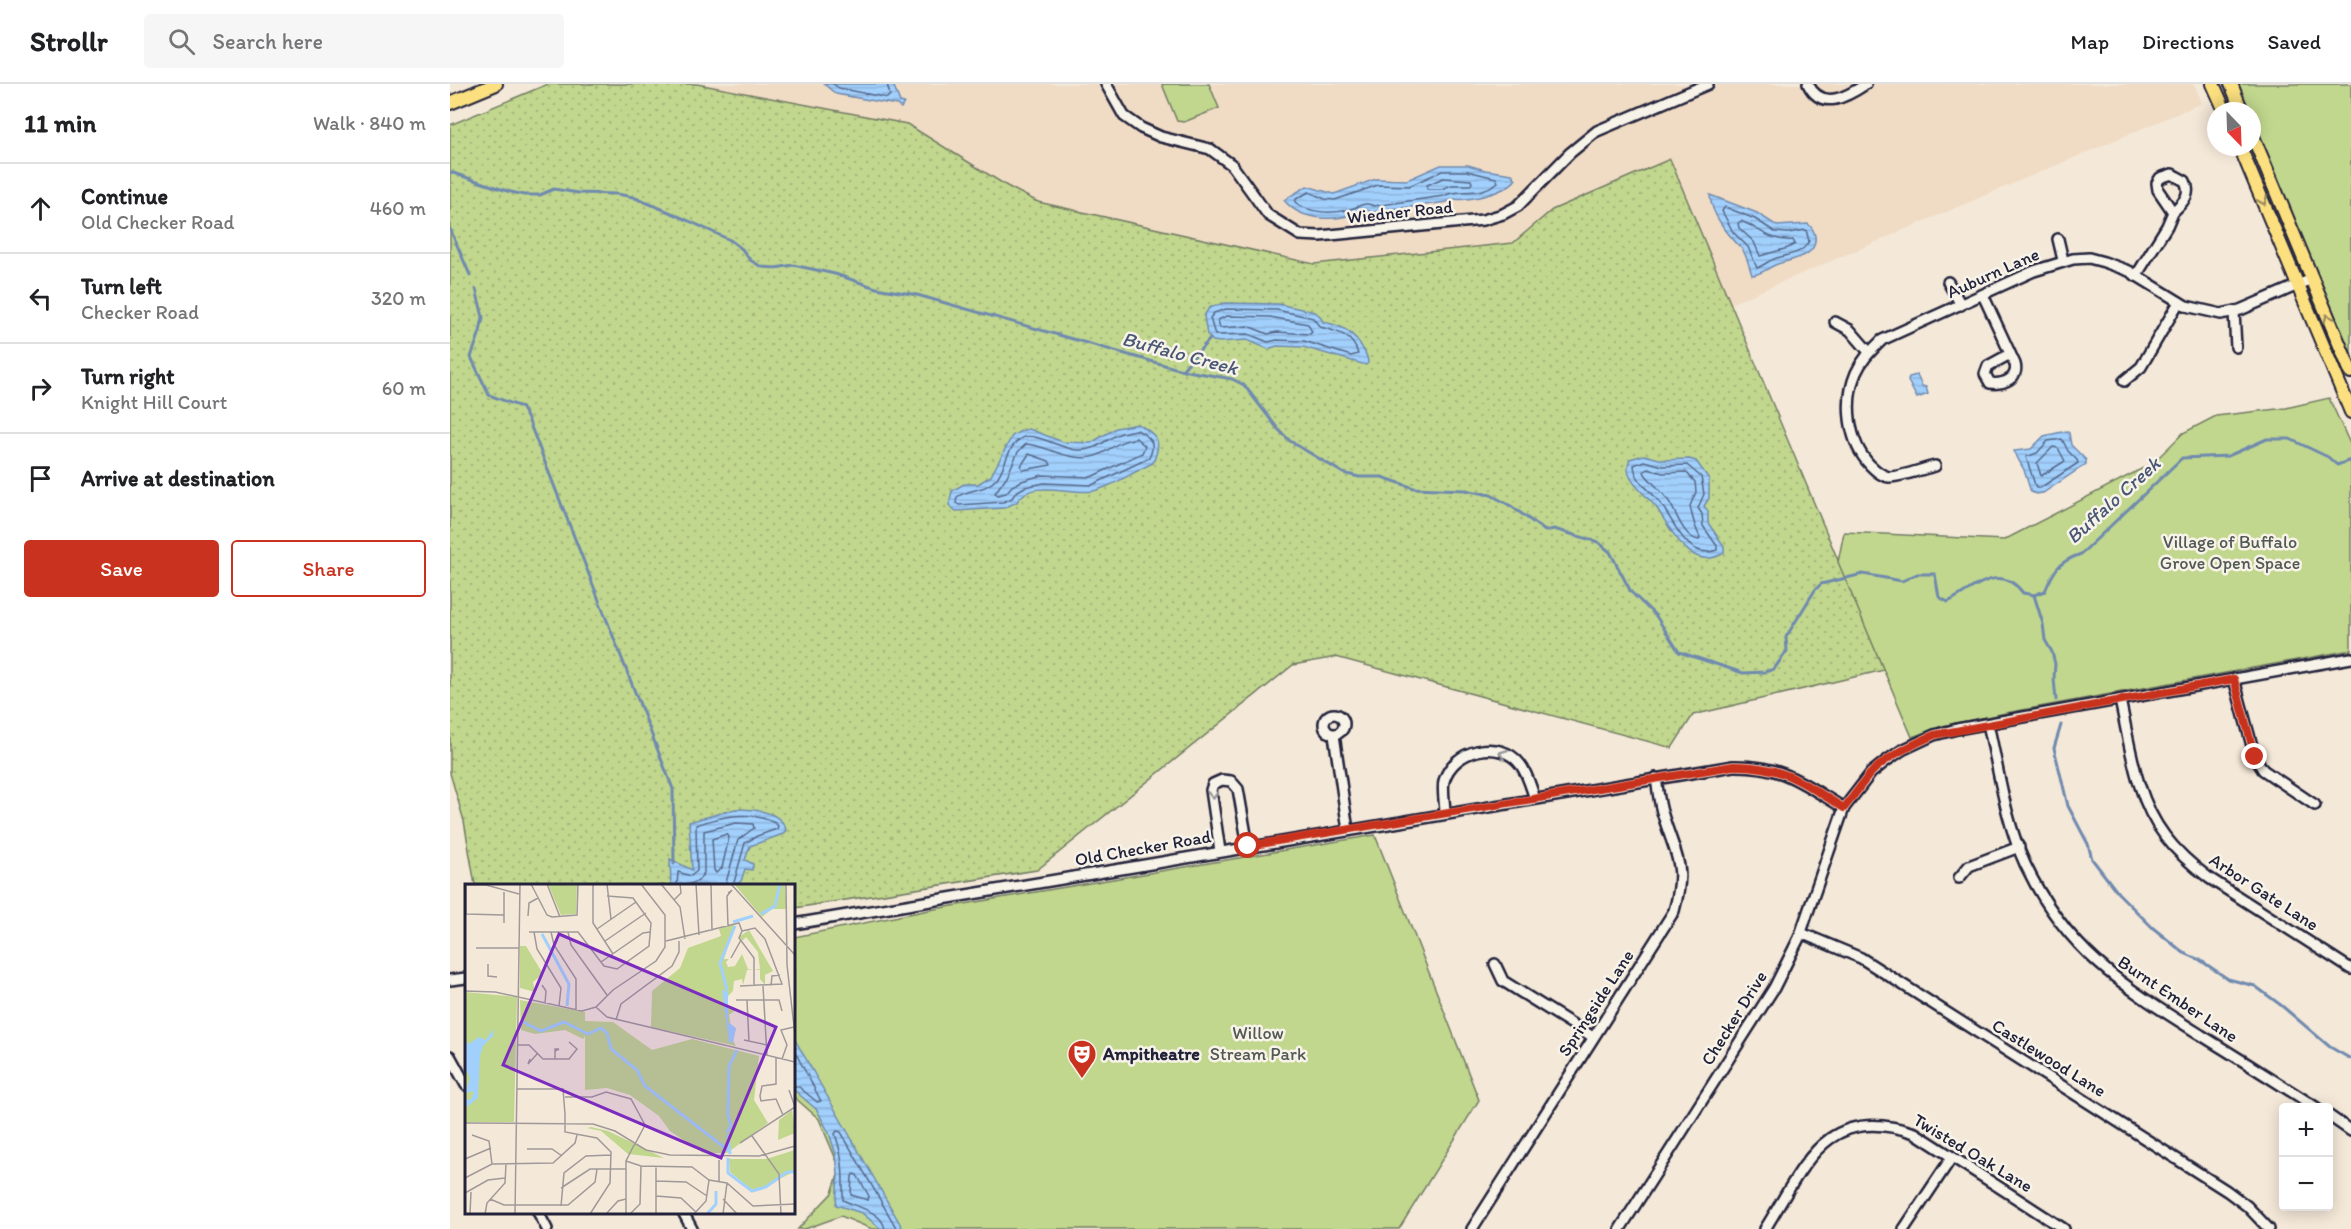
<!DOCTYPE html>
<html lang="en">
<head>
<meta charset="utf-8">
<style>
  body { margin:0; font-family:Itim,sans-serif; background:#f6f6f6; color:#202124 }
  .controls { position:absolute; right:18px; bottom:18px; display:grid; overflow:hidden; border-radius:6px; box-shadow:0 3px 15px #0003 }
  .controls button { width:54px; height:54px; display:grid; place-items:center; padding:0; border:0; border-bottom:2px solid #e0e0e0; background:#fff; color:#202124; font:30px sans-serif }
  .compass { position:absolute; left:1757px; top:18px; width:54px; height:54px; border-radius:50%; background:#fff; box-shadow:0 3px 15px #0003; rotate:157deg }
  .stop { position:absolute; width:18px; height:18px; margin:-14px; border:4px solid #c8321e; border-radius:50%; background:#fff }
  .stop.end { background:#c8321e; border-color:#fff; box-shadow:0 2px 6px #0008 }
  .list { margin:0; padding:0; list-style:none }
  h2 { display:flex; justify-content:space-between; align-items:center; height:78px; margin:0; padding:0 24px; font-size:26px }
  h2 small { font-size:20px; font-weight:400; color:#757577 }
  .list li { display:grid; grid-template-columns:39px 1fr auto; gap:18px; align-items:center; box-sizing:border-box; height:90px; padding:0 24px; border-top:2px solid #e0e0e0 }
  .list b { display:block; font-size:22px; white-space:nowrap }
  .list p { margin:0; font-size:20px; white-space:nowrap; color:#757577 }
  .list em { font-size:20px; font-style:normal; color:#757577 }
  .actions { display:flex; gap:12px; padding:18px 24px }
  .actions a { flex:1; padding:14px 0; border:2px solid #c8321e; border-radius:6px; text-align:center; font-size:21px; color:#c8321e }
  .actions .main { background:#c8321e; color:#fff }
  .icon { flex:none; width:33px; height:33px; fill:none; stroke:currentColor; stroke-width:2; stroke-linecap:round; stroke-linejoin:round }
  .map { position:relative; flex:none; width:1901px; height:1145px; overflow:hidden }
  header { display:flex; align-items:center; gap:36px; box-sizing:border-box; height:84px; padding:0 30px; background:#fff; border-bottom:2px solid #e0e0e0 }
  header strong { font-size:28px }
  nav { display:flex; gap:33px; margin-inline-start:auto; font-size:21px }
  .search { width:420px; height:54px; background:#f6f6f6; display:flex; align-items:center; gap:15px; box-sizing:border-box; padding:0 21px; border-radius:6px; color:#757577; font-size:22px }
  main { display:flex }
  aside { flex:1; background:#fff }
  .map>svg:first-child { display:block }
  .built { fill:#f0dbc4 }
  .grass { fill:url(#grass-dots); stroke:#727c64; stroke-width:1.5 }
  .green { fill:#c1d78d; stroke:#727c64; stroke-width:1.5 }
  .water { fill:url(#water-rules); stroke:#6f8aaf; stroke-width:1.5 }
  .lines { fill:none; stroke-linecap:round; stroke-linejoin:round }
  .shore { stroke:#556889; stroke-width:1.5 }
  .stream { stroke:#6f8aaf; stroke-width:3 }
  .minor-casing { stroke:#22223b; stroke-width:14 }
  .major-casing { stroke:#22223b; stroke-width:16 }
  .minor { stroke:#f7f3e8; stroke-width:9 }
  .major { stroke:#fce080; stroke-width:12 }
  .oneway { stroke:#9a8a61 }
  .oneway2 { stroke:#97959a }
  .route { stroke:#c8321e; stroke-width:8 }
  .labels { text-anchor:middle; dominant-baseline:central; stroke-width:5; stroke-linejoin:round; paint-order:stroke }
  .street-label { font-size:18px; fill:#22223b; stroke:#f7f3e8 }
  .park-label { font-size:18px; fill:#525854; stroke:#f7f3e8 }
  .poi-label { font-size:18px; font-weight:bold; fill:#22223b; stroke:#f7f3e8; text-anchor:start }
  .water-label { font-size:20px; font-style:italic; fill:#485675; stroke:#f7f3e8 }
  .inset-river { fill:none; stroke:#a2d0fd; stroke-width:3 }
  .inset-road { fill:none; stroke:#a09999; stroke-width:1.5 }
  .view { fill:#7b2cbf; fill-opacity:0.15; stroke:#7b2cbf; stroke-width:3 }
  .inset-edge { fill:none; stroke:#22223b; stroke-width:3 }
</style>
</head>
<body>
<header>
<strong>Strollr</strong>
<div class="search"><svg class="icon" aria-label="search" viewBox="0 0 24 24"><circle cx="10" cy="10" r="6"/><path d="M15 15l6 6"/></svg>Search here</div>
<nav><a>Map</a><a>Directions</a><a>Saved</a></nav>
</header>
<main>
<aside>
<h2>11 min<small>Walk · 840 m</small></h2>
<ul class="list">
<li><svg class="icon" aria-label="ahead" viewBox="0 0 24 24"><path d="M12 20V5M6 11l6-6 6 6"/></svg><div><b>Continue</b><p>Old Checker Road</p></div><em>460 m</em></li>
<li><svg class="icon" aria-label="left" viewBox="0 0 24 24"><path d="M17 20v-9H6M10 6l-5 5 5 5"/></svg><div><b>Turn left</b><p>Checker Road</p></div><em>320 m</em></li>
<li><svg class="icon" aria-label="right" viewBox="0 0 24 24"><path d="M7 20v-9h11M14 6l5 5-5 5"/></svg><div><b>Turn right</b><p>Knight Hill Court</p></div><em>60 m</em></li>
<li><svg class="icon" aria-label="arrive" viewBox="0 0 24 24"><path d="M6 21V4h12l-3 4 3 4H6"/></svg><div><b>Arrive at destination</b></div></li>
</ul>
<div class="actions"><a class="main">Save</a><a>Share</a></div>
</aside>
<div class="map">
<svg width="1901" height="1145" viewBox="0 0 1901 1145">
  <defs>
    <pattern id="grass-dots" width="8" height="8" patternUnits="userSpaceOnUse" patternTransform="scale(1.5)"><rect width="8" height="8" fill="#c1d78d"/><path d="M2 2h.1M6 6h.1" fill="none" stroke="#a6b87b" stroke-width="1.8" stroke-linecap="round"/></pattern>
    <pattern id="water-rules" width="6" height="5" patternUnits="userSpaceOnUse" patternTransform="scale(1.5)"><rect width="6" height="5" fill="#a2d0fd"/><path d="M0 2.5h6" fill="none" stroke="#8bb2da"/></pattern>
  </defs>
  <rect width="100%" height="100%" fill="#f4e8d8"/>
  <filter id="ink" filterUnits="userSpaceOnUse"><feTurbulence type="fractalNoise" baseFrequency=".0167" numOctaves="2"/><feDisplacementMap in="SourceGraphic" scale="12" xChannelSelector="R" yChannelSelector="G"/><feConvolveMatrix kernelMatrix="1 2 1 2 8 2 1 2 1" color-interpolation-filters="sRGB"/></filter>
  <g filter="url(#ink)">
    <polygon class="built" points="245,0 1744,0 1752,19 1280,220 1219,75 1102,126 1064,159 864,180 588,118 557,102"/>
    <polygon class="grass" points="98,0 247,0 457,40 557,102 588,118 864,180 1063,159 1102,126 1220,75 1434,586 1243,631 1222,664 886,573 843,581 587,786 344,824 344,802 25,801 14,737 0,689 0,41"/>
    <g class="green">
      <polygon points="712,0 759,0 769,24 734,38 727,37"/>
      <polygon points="1787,0 1901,0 1901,273 1802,35 1802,27 1799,27"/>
      <polygon points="1879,314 1901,362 1901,566 1556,629 1492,642 1462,653 1388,478 1394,448 1554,456 1703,379 1733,349 1766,332 1836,324"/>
      <polygon points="925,751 1029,1016 949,1145 422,1145 391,1132 355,1145 348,1145 382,1109 390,1085 369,1035 344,1013 344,853 479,826"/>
    </g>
    <g class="water">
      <polygon points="374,0 443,0 450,18 454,19 451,24 447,21 386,10"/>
      <path d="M991,81H1018L1035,86L1062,90L1066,95C1056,109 1019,117 1003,115L997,118L922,128L913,125C891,139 851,138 834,116L857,102L884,110L926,95L957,96Z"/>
      <path d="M1260,111L1307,129L1327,142L1358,140C1362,143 1364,147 1365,152C1368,175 1338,175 1325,181C1316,185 1312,190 1302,191C1299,183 1297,170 1291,164C1278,150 1261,131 1260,111Z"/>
      <path d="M774,219L828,220L865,228L870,232L873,238C891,241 904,248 913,265C916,270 918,273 918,279L916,281L853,263L827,262L818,265L797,256L770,258L763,257L757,251L754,232L759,224Z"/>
      <polygon points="1467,291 1472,302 1476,303 1478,310 1467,314 1458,297 1459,293"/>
      <path d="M688,340C709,352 712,357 703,379C684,387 663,403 643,407C621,411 580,394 567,418L554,424L506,427L499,421L502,407L514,400H528L541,392L562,352L571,347L579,345L613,358L641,359L666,344Z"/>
      <polygon points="1616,347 1619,349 1621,361 1636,376 1636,380 1593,409 1586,410 1581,408 1574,386 1564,367 1581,365 1594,352"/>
      <path d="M1194,371L1213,376L1239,375L1246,377L1259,395V414L1254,422L1258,427V439L1274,462V469C1241,489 1222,447 1208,426C1199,411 1170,396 1180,375Z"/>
      <path d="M285,725C301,725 331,726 336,746L333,750L300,762L295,776L303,780L302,786L295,785L291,797L286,801H221L220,775L242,786L239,738Z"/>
      <polygon points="344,954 453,1145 431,1145 412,1129 386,1121 388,1090 386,1071 379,1049 367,1026 344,1006"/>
    </g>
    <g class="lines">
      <g class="shore">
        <polyline points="383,0 389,4 437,14 440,11 437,0"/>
        <path d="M992,87H1017L1046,94L1048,98C1028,114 1010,103 994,112L924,122C914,117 911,122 901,125C884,130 859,130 845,118L846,115L859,108L875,115L885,116L928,101L959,102Z"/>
        <polygon points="993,94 1021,96 1022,99 1020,101 1002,101 991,105 977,105 977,101"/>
        <path d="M1275,123L1305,135L1325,148L1338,149L1356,146L1359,157C1352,171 1337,170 1324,175C1318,177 1313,182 1307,184L1298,163L1283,148L1272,127Z"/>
        <path d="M1291,137C1310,145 1321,158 1343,156L1345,160L1338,164L1310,172L1304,158L1289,144L1288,139Z"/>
        <path d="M776,225L827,226L863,234L870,243C887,247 903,251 908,270L901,272L854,257L827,256L818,258L798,250L765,251L760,234L764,229Z"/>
        <polygon points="777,232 820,233 858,240 862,248 860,250 827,248 818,250 798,242 770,244 768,236"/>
        <path d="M687,346C702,354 706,359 699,374L642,401L594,399L575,403L566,408L562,414L553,418L509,421L506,419L507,413C520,404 536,408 547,394C556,382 558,359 574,353C585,349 613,365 627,366C642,367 649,361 661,354C668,349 678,347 687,346Z"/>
        <path d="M686,354L695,362L692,369L641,393L592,391L572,397L562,402L556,409L548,411L545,409L557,392L568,368L576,360C599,362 615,377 642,373C657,370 665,357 686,354Z"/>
        <polygon points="1612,355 1618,367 1627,376 1628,379 1590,404 1586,404 1576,373 1587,369 1598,357"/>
        <polygon points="1603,363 1608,364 1615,377 1591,392 1587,379"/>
        <polygon points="579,370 599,377 601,381 573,386 571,382"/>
        <path d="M1194,377L1213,382L1237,381L1251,393L1254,410L1248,424L1252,430L1253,442L1267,462V466C1236,477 1224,436 1210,419C1201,406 1185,398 1184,381Z"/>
        <path d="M1198,385L1213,389L1236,388L1245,398L1246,408L1240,422C1242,432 1245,444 1250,453L1249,456C1233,454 1226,427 1218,416C1211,406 1202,399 1195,390L1194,387Z"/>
        <polygon points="277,750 279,753 272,784 266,789 264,786 262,755"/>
        <path d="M227,802L228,788L241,792L247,787L246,741C272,732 300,726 325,739L328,742L327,745L307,752L295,759L283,802"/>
        <polyline points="235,802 248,797 254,789 254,747 286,739 303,740 304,744 288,756 275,802"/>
        <polyline points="344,966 371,1017 367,1018 349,1003 344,1002"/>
        <polygon points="404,1090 407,1091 419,1112 418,1116 401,1111 402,1092"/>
        <path d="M435,1145C432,1127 406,1123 393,1116C393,1091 394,1075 385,1050L387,1047L391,1048L447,1145"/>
      </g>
      <g class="stream">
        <path d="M0,88L57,107L74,111H90L104,105L128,109L167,110L183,113L224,130L280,156L292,165L300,176L312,183L326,184L343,181L385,190L426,204L467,211L732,286L782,295L794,301L828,345L840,357L893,389L909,393H932L964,404L1015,406L1041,411L1061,422L1095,447L1104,445L1148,458L1160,468L1181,508L1206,532L1229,568L1293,589L1315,588L1324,585L1337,567L1336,553L1365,506L1371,500L1413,490L1452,497L1467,490H1485L1489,513L1498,518C1524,504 1550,478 1573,509L1584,511L1595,507C1604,486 1608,478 1631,470L1732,374L1778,372L1817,355H1840L1878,373L1887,381L1901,376"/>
        <polyline points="0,145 20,191"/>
        <polyline points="26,205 33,233 30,248 21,273 39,311 71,323 78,335 223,705 224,780"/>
        <polyline points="732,286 760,255"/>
        <polyline points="1584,511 1593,540 1595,556 1602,568 1605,580 1604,595 1606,616"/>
        <polyline points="1611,641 1604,664 1618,722 1638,760 1642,775 1668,809 1703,844 1734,869 1750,876 1778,895 1805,902 1832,922 1880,963 1901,975"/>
      </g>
      <g class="minor-casing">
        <g id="minor">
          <polyline points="656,0 674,32 691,44 711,53 760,65 782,81 818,131 850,151 870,152 1033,136 1053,130 1068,122 1120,69 1147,47 1258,0"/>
          <path d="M1358,0C1372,28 1398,12 1416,0"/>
          <polyline points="1608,155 1613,176"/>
          <path d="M1686,192L1717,142L1723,128L1708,106L1707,99L1710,94L1722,90L1735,97C1742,111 1733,118 1723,128"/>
          <polyline points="1498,198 1511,221"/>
          <path d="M1533,211L1565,280C1569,294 1554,301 1540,299L1535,290L1538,282L1560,270"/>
          <polyline points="1784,228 1786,263"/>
          <polyline points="1385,238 1400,246 1419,268"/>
          <polyline points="1674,297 1691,283 1729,218"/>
          <path d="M1485,382C1472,385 1451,393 1439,393C1431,392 1425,386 1420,381C1398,358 1394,317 1406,289C1412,275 1422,266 1432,256L1584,187L1623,175L1639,174L1654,178L1679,187L1736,222L1771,230L1790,226L1862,195"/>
          <polyline points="1784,595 1805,673 1813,686 1865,721"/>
          <path d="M1670,616C1680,661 1686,715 1715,752C1727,768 1743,782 1759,794L1901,885"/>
          <circle cx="884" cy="640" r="10"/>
          <path d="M1538,640C1549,687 1555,736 1575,780C1616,867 1673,902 1751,951C1790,975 1828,999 1867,1024"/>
          <polyline points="884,651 898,746"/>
          <path d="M995,729C995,720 992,706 994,697C1003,665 1050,654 1070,680C1078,690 1081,704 1085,715"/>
          <polyline points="770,767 761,706 763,700 772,696 781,697 788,705 798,762"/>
          <polyline points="1509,794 1519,782 1569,763"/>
          <path d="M344,840L1283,682C1334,681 1353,700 1394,724"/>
          <polyline points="1351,849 1411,874 1777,1107 1797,1122 1819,1145"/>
          <polyline points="1045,880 1053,897 1143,953"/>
          <polyline points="0,896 16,894"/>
          <polyline points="0,972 16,1001"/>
          <polyline points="1878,1031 1901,1047"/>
          <polyline points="88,1128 97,1145"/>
          <polyline points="233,1128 242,1145"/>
          <path d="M1022,1145L1224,827C1237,780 1226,774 1213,731C1209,720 1208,706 1206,694"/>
          <polyline points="1170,1145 1324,904 1349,854 1394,724 1421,689 1436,677 1452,666 1484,651 1507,645 1901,574"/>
          <path d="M1315,1145C1355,1081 1375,1019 1465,1049L1614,1145"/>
          <polyline points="1454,1145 1502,1073"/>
        </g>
      </g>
      <g class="major-casing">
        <g id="major">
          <polyline points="1763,0 1775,27"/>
          <polyline points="1781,0 1792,27"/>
          <polyline points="0,19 46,0"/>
          <polyline points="1802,50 1901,288"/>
          <polyline points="1790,63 1901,328"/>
        </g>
      </g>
      <use href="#minor" class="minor"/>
      <use href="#major" class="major"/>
    </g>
    <defs><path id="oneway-chevron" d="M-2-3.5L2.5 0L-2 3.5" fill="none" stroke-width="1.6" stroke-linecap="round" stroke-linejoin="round" transform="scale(1.5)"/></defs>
    <g class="oneway">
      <use href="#oneway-chevron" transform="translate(1813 117) rotate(67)"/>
      <use href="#oneway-chevron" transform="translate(1878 234) rotate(-113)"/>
    </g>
    <g class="oneway2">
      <use href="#oneway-chevron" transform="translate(1053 670) rotate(-160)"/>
      <use href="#oneway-chevron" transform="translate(763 711) rotate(87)"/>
    </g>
  </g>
  <g class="lines" filter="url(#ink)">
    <path class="route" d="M798,762L1283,682C1333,681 1354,700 1394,724C1403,713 1411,701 1420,690C1437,672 1462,661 1484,651L1784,595L1805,673"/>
  </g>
  <defs>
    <g id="theatre-pin" transform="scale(1.5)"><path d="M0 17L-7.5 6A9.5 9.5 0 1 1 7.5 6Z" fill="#c8321e" stroke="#f7f3e8"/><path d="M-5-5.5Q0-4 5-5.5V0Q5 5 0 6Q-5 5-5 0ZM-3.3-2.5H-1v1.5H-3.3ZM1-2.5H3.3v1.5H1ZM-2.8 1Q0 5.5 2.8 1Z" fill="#fff"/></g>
  </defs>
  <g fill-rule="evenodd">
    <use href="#theatre-pin" x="632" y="970"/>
  </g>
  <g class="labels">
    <g class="street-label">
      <text transform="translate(950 128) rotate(-6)">Wiedner Road</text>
      <text transform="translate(1543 189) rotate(-24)">Auburn Lane</text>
      <text transform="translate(693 764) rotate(-10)">Old Checker Road</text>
      <text transform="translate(1814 808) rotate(33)">Arbor Gate Lane</text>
      <text transform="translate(1728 915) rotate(34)">Burnt Ember Lane</text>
      <text transform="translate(1146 919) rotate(-57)">Springside Lane</text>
      <text transform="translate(1284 934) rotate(-58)">Checker Drive</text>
      <text transform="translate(1599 974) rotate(32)">Castlewood Lane</text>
      <text transform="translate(1523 1069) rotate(31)">Twisted Oak Lane</text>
    </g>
    <g class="park-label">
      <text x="1780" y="458">Village of Buffalo<tspan x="1780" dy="21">Grove Open Space</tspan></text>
      <text x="808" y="949">Willow<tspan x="808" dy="21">Stream Park</tspan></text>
    </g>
    <g class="poi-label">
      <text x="653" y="970">Ampitheatre</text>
    </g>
    <g class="water-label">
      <text transform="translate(730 269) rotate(15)">Buffalo Creek</text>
      <text transform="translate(1663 416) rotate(-42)">Buffalo Creek</text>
    </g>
  </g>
  <g transform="translate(15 800)">
    <rect width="330" height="330" fill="#f4e8d8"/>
    <path d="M120,137L148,138L187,166L227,155L294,172L289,216L303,239L262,269H238L205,247L194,232L165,211L142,204L120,206Z" fill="#c1d78d"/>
    <path d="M327,226L330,249L313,256L314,236Z" fill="#c1d78d"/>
    <path d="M83,0H112L111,30L96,31ZM269,0H320L322,25H307L297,33ZM270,40L259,75H264L261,78L263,83L270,82L277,70L283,85H288L282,86L278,101L277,95L269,97L268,107L262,113V121L272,125L264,131L266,143L271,145L267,154L271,162L186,143L187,107L215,84L223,64L256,52L254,45ZM284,46L308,87L300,91V101L295,95V86H289L295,85L293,68L281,53L277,57L274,53ZM55,62H61L78,90L68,98L70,108L55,104ZM0,108L52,113L49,238H0ZM55,116L120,128V152L118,155L100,146L70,150L56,146ZM126,243L143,247L199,274L163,270L136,247L122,244ZM330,266V287L299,303L287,306L265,288L264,275H301Z" fill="#c1d78d"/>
    <path d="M257,106L263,107V138L271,144L268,159L264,158ZM28,145V152L18,162L15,172L13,214L2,223L0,215L6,216L9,207L0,209L5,194L0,183V156L4,160L14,153L21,156Z" fill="#a2d0fd"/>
    <path class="inset-river" d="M296,30L310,22L315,0M268,38L288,32M77,50L104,100L102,122M262,106L255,79L270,42M58,138L76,147L99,138L123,150L136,144L142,149L146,165L172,186L180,202L264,267M262,249L266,241L263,232L264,182L272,166M263,251L265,270M263,274V289L287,307L301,303L322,288H330M242,330L251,320V307"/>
    <path class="inset-road" d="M1,0V30L39,31M66,0L82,31L87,33L112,31L113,0M82,0L95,33M128,0V39L148,70M142,0L146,35M196,0L215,23L220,55M231,0L234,51M246,0L247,47M266,0L330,71M321,0L322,81L330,151M1,1H21L54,10M39,8V39M263,9L267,6L262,12L263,42M209,16L216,9L215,0M63,32L64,19L73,14M132,45L171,18M64,48H113L139,82L152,85L184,62L186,39L168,14L142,12M69,48L72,65L96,104L94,122M86,48L89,61L111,95V126M103,48L106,61L142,111M140,57L181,29M201,57L274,39L277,47L274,54L289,74V102M11,64H54M266,74L276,56M136,78L178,49L185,48M23,80V92L32,93M77,101L81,107L80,119M275,102L317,100L300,55L290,44L277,47M298,102L302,172M306,102L307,92L315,91M0,107L30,108L117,127L131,123L148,106L191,77L200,63V31L176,0M271,116H314L317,127M282,116L284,158M131,123L142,133L330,178M151,136L156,120L207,82L214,68V57M279,156L302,161M52,161H64L78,175H104L112,165L104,158M90,167L94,165H90V175M311,174V200L297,202L295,212L296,217L311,215L318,231M65,175L63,180L72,170M317,175L322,161L316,146L329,143M52,205H98L100,230M324,206L330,223M100,213H127L141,208L166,215L180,241L169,262M100,230V248L132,254L146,268L145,299L125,330M0,239L128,240L150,247L181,266L205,271L294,272L330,262M7,251L24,257L27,280M287,252L314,290L316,330M275,259L330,223M62,265H87L97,272M0,275L26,264M254,276V297M161,277L176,282L227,283L244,296L262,299L288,322L330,320M191,282V330M0,294L27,280L88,279L110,259L112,251M191,297L221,298L242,312M96,304L125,285H161M0,309L23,296L40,294M191,312L216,314L231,328M25,315L39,321H103L130,298L132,285M258,315L272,330M96,322L99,289L121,272L146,271M5,330L6,308M20,330L22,319L40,299L41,280M50,330L55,0M141,330L153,317L161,315M161,330V277L169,261M165,330L175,320L176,282M229,330L241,317L244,296M258,330L262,299"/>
    <path class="view" d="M94,50L311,143L256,274L38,181Z"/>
    <rect width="330" height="330" class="inset-edge"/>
  </g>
</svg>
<div class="controls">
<button>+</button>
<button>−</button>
</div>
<svg class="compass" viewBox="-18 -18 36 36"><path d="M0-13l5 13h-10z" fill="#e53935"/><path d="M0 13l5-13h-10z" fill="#757577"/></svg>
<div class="stop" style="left:798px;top:762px"></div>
<div class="stop end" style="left:1805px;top:673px"></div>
</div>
</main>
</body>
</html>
